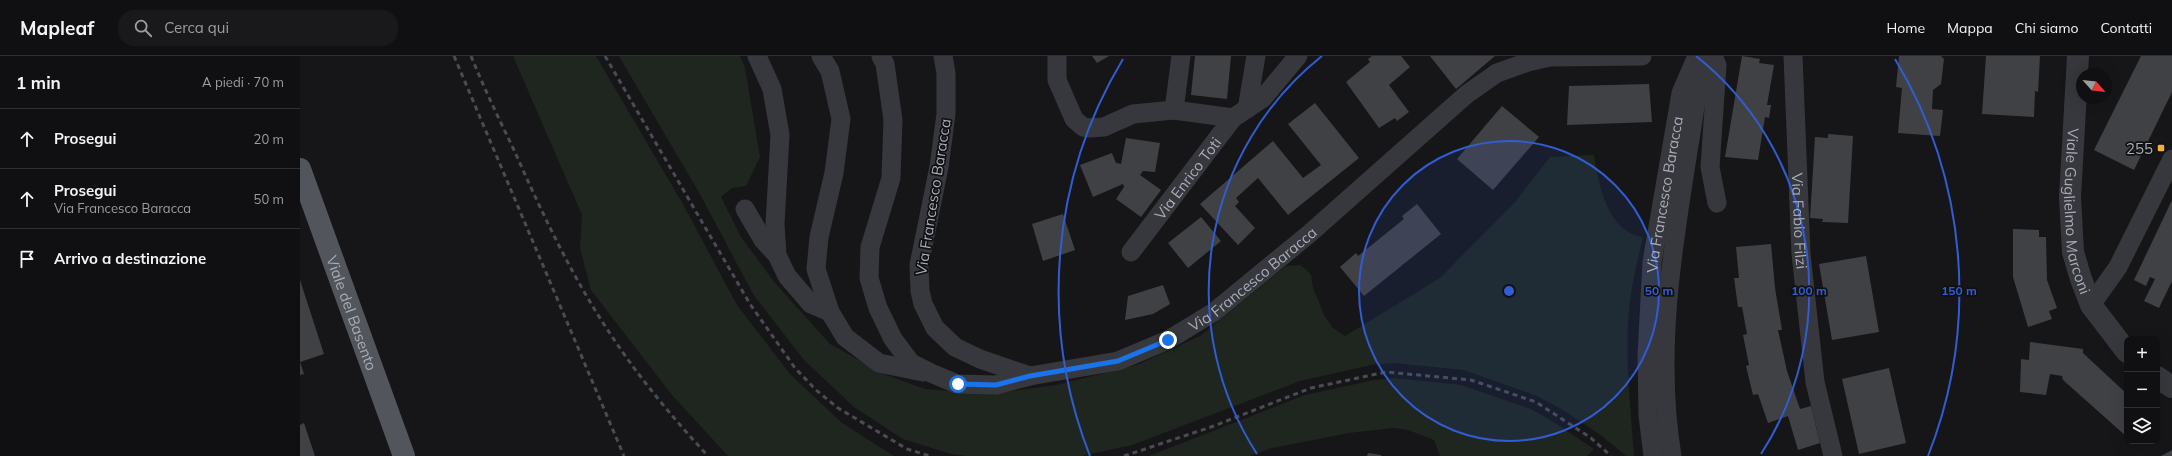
<!DOCTYPE html>
<html lang="it">
<head>
<meta charset="utf-8">
<style>
  body { margin:0; font-family:Mulish,sans-serif; background:#19191b; color:#f1f3f6 }
  .controls { position:absolute; right:12px; bottom:12px; display:grid; overflow:hidden; border-radius:8px; box-shadow:0 4px 16px #0002 }
  .controls button { width:36px; height:36px; display:grid; place-items:center; padding:0; border:0; border-bottom:1px solid #303032; background:#101012; color:#f1f3f6; font:20px sans-serif }
  .compass { position:absolute; left:1776px; top:12px; width:36px; height:36px; border-radius:50%; background:#101012; box-shadow:0 4px 16px #0002; rotate:117deg }
  .stop { position:absolute; width:12px; height:12px; margin:-9px; border:3px solid #1a73e8; border-radius:50%; background:#fff }
  .stop.end { background:#1a73e8; border-color:#fff; box-shadow:0 1px 4px #0008 }
  .list { margin:0; padding:0; list-style:none }
  h2 { display:flex; justify-content:space-between; align-items:center; height:52px; margin:0; padding:0 16px; font-size:17px }
  h2 small { font-size:13px; font-weight:400; color:#9c9d9f }
  .list li { display:grid; grid-template-columns:26px 1fr auto; gap:12px; align-items:center; box-sizing:border-box; height:60px; padding:0 16px; border-top:1px solid #303032 }
  .list b { display:block; font-size:15px; white-space:nowrap }
  .list p { margin:0; font-size:13px; white-space:nowrap; color:#9c9d9f }
  .list em { font-size:13px; font-style:normal; color:#9c9d9f }
  .icon { flex:none; width:22px; height:22px; fill:none; stroke:currentColor; stroke-width:2; stroke-linecap:round; stroke-linejoin:round }
  .map { position:relative; flex:none; width:1872px; height:400px; overflow:hidden }
  header { display:flex; align-items:center; gap:24px; box-sizing:border-box; height:56px; padding:0 20px; background:#101012; border-bottom:1px solid #303032 }
  header strong { font-size:19px }
  nav { display:flex; gap:22px; margin-inline-start:auto; font-size:14px }
  .search { width:280px; height:36px; background:#19191b; display:flex; align-items:center; gap:10px; box-sizing:border-box; padding:0 14px; border-radius:16px; color:#9c9d9f; font-size:15px }
  main { display:flex }
  aside { flex:1; background:#101012 }
  .map>svg:first-child { display:block }
  .green { fill:#1e261f }
  .building { fill:#404145 }
  .lines { fill:none; stroke-linecap:round; stroke-linejoin:round }
  .minor { stroke:#37383d; stroke-width:19 }
  .tertiary { stroke:#37383d; stroke-width:22 }
  .primary { stroke:#53555c; stroke-width:22 }
  .rail { stroke:#4a4c52; stroke-width:3; stroke-dasharray:5 4; stroke-linecap:butt }
  .route { stroke:#1a73e8; stroke-width:5 }
  .ring { fill:none; stroke:#325cd3; stroke-width:2 }
  .poi-dot { fill:#f2b134; stroke:#111113; stroke-width:1.5 }
  .labels { text-anchor:middle; dominant-baseline:central; stroke-width:3.5; stroke-linejoin:round; paint-order:stroke }
  .poi-label { font-size:15px; fill:#a8adb8; stroke:#111113; text-anchor:end }
  .street-label { font-size:15px; fill:#a8adb8; stroke:#111113 }
  .centre { fill:#325cd3; stroke:#111113; stroke-width:2 }
  .ring-label { font-size:12px; text-anchor:middle; font-weight:bold; fill:#325cd3; stroke:#111113; stroke-width:3.5; stroke-linejoin:round; paint-order:stroke }
</style>
</head>
<body>
<header>
<strong>Mapleaf</strong>
<div class="search"><svg class="icon" aria-label="search" viewBox="0 0 24 24"><circle cx="10" cy="10" r="6"/><path d="M15 15l6 6"/></svg>Cerca qui</div>
<nav><a>Home</a><a>Mappa</a><a>Chi siamo</a><a>Contatti</a></nav>
</header>
<main>
<aside>
<h2>1 min<small>A piedi · 70 m</small></h2>
<ul class="list">
<li><svg class="icon" aria-label="ahead" viewBox="0 0 24 24"><path d="M12 20V5M6 11l6-6 6 6"/></svg><div><b>Prosegui</b></div><em>20 m</em></li>
<li><svg class="icon" aria-label="ahead" viewBox="0 0 24 24"><path d="M12 20V5M6 11l6-6 6 6"/></svg><div><b>Prosegui</b><p>Via Francesco Baracca</p></div><em>50 m</em></li>
<li><svg class="icon" aria-label="arrive" viewBox="0 0 24 24"><path d="M6 21V4h12l-3 4 3 4H6"/></svg><div><b>Arrivo a destinazione</b></div></li>
</ul>
</aside>
<div class="map">
<svg width="1872" height="400" viewBox="0 0 1872 400">
  <rect width="100%" height="100%" fill="#161618"/>
  <g class="green">
    <polygon points="213,0 296,0 384,150 437,249 490,318 542,367 594,400 428,400 372,339 291,234 280,192 282,159"/>
    <path d="M319,0H440L445,12L460,101L446,130L432,132L421,141L441,181L475,227L530,288L584,318L625,333L690,338L756,329L837,309L900,280L986,210L1000,209L1011,218L1013,232L1025,261L1033,272L1045,280L1140,222L1215,146L1250,101L1294,99C1298,127 1308,177 1343,181C1336,210 1329,239 1328,269C1326,312 1331,357 1334,400H1326L1302,380L1263,354L1237,340L1164,314L1094,307L1071,309L1000,325L832,389L781,400H667L651,398L603,383L554,351L504,304L453,238L401,140Z"/>
    <polygon points="1094,322 1161,329 1231,353 1255,367 1294,393 1287,400 1140,400 1134,384 1108,374 1094,372 1049,377 972,392 949,400 849,400 1005,339 1074,324"/>
  </g>
  <g class="building">
    <polygon points="792,0 809,0 797,7"/>
    <polygon points="895,0 931,0 927,43 891,39"/>
    <polygon points="1072,0 1101,0 1110,11 1089,29 1109,56 1097,65 1095,62 1079,72 1046,26 1070,6 1068,3"/>
    <polygon points="1130,0 1195,0 1156,33"/>
    <polygon points="1442,0 1460,3 1459,7 1474,9 1467,49 1471,49 1469,62 1465,61 1458,104 1425,101"/>
    <polygon points="1599,0 1641,0 1644,3 1641,28 1633,34 1632,53 1643,54 1640,80 1598,77 1602,32 1596,31"/>
    <polygon points="1686,0 1740,0 1738,36 1735,35 1734,61 1682,58"/>
    <polygon points="1841,0 1872,0 1872,36 1834,114 1794,94"/>
    <polygon points="1349,28 1352,66 1267,69 1269,30"/>
    <polygon points="1015,47 1059,102 988,159 958,122 936,142 939,146 935,150 955,172 938,189 900,148 973,85 1003,122 1021,109 988,68"/>
    <polygon points="1202,50 1239,81 1193,134 1157,103"/>
    <polygon points="1528,78 1553,80 1548,167 1522,166 1523,163 1510,162 1515,81 1528,82"/>
    <polygon points="826,82 860,87 855,116 843,115 840,119 861,134 841,161 816,143 824,131 823,128 793,141 780,109 812,97 816,107 821,108"/>
    <polygon points="1872,144 1872,225 1859,252 1844,245 1855,223 1850,221 1846,230 1834,224"/>
    <polygon points="1117,148 1141,178 1064,240 1040,211 1056,197 1058,200 1104,163 1102,160"/>
    <polygon points="763,158 775,194 743,205 732,168"/>
    <polygon points="901,161 921,185 888,212 868,187"/>
    <polygon points="1713,173 1739,174 1739,181 1746,181 1747,224 1757,252 1749,255 1752,263 1728,271 1713,221"/>
    <polygon points="1471,188 1475,232 1482,274 1478,274 1487,315 1500,353 1511,350 1520,387 1498,394 1488,360 1468,367 1458,338 1453,339 1446,310 1449,309 1443,279 1447,278 1442,251 1438,251 1434,222 1439,222 1436,191"/>
    <polygon points="1566,200 1579,276 1532,284 1519,208"/>
    <polygon points="0,224 24,298 0,306"/>
    <polygon points="863,229 870,248 853,258 825,264 828,240"/>
    <polygon points="1730,286 1783,293 1783,297 1827,338 1827,381 1763,324 1762,320 1750,318 1746,339 1720,336 1721,303 1729,304"/>
    <polygon points="0,306 4,318 0,319"/>
    <polygon points="1589,312 1606,387 1559,398 1542,323"/>
    <polygon points="4,367 15,400 0,400 0,369"/>
    <polygon points="1872,394 1872,400 1861,400"/>
    <polygon points="1068,397 1081,399 1081,400 1067,400"/>
  </g>
  <g class="lines">
    <g class="minor">
      <polyline points="457,0 472,33 480,79 475,168 477,199 487,220 511,248 530,256"/>
      <polyline points="521,0 530,15 541,63 534,117 519,181 516,213 530,256 545,281 579,307 623,316"/>
      <polyline points="581,0 585,8 593,64 591,122 570,191 569,222 578,252 593,283 611,307 631,317 657,328 696,329 730,320"/>
      <path id="s1" d="M643,0L646,17V58L639,111L619,209L620,235L623,248L635,272L655,291L680,303L730,320L818,305L868,284L914,256L1009,178L1167,38L1197,17L1228,6L1250,1L1342,0"/>
      <polyline points="757,0 757,24 774,63 783,71 790,72 804,71 833,58 874,54 933,62"/>
      <polyline points="1413,0 1417,9 1410,111 1417,147"/>
      <path id="s2" d="M1493,0L1501,198L1515,326L1533,400"/>
      <polyline points="947,53 956,0"/>
      <polyline points="874,54 881,0"/>
      <polyline points="445,153 463,184 477,199"/>
      <path id="s3" d="M831,196L933,62L963,42L998,0"/>
      <polyline points="1791,249 1818,211 1872,103"/>
      <path id="s4" d="M1353,400L1348,359L1347,299L1352,206L1381,37L1397,0"/>
      <path d="M1372,400C1350,268 1385,133 1402,3"/>
    </g>
    <g class="tertiary">
      <path id="s5" d="M1778,0L1770,141L1773,196L1781,223L1791,249L1827,296"/>
      <polyline points="1857,321 1872,331"/>
    </g>
    <path class="primary" id="s6" d="M0,113L104,400"/>
    <g class="rail">
      <polyline points="154,0 324,400"/>
      <path d="M171,0C184,32 199,63 214,94C242,157 272,221 311,279C340,323 373,362 408,400"/>
      <polyline points="305,0 450,248 495,312 516,334 538,352 607,393 630,400"/>
      <polyline points="824,400 911,371 1011,332 1086,316 1171,324 1236,346 1291,382 1311,400"/>
    </g>
  </g>
  <g class="lines">
    <polyline class="route" points="658,328 696,329 730,320 818,305 868,284"/>
  </g>
  <circle cx="1209" cy="235" r="150" fill="#325cd3" fill-opacity=".12"/>
  <g class="ring">
    <circle cx="1209" cy="235" r="150"/>
    <path d="M957 398A300 300 0 0 1 1022 0M1396 0A300 300 0 0 1 1461 398"/>
    <path d="M790 400A450 450 0 0 1 823 3M1595 3A450 450 0 0 1 1628 400"/>
  </g>
  <rect class="poi-dot" x="1857" y="88" width="8" height="8" rx="2"/>
  <g class="labels">
    <g class="poi-label">
      <text x="1853" y="92">255</text>
    </g>
    <g class="street-label">
      <text stroke="none"><textPath href="#s3" startOffset="93">Via Enrico Toti</textPath></text>
      <text stroke="none"><textPath href="#s4" startOffset="263">Via Francesco Baracca</textPath></text>
      <text transform="translate(633 141) rotate(-81)">Via Francesco Baracca</text>
      <text stroke="none"><textPath href="#s5" startOffset="156">Viale Guglielmo Marconi</textPath></text>
      <text stroke="none"><textPath href="#s2" startOffset="165">Via Fabio Filzi</textPath></text>
      <text stroke="none"><textPath href="#s1" startOffset="634">Via Francesco Baracca</textPath></text>
      <text stroke="none"><textPath href="#s6" startOffset="153">Viale del Basento</textPath></text>
    </g>
  </g>
  <circle cx="1209" cy="235" r="6" class="centre"/>
  <g class="ring-label">
    <text x="1359" y="239">50 m</text>
    <text x="1509" y="239">100 m</text>
    <text x="1659" y="239">150 m</text>
  </g>
</svg>
<div class="controls">
<button>+</button>
<button>−</button>
<button><svg class="icon" aria-label="layers" viewBox="0 0 24 24"><path d="M12 4l9 5-9 5-9-5zM3 14l9 5 9-5"/></svg></button>
</div>
<svg class="compass" viewBox="-18 -18 36 36"><path d="M0-13l5 13h-10z" fill="#e53935"/><path d="M0 13l5-13h-10z" fill="#9c9d9f"/></svg>
<div class="stop" style="left:658px;top:328px"></div>
<div class="stop end" style="left:868px;top:284px"></div>
</div>
</main>
</body>
</html>
